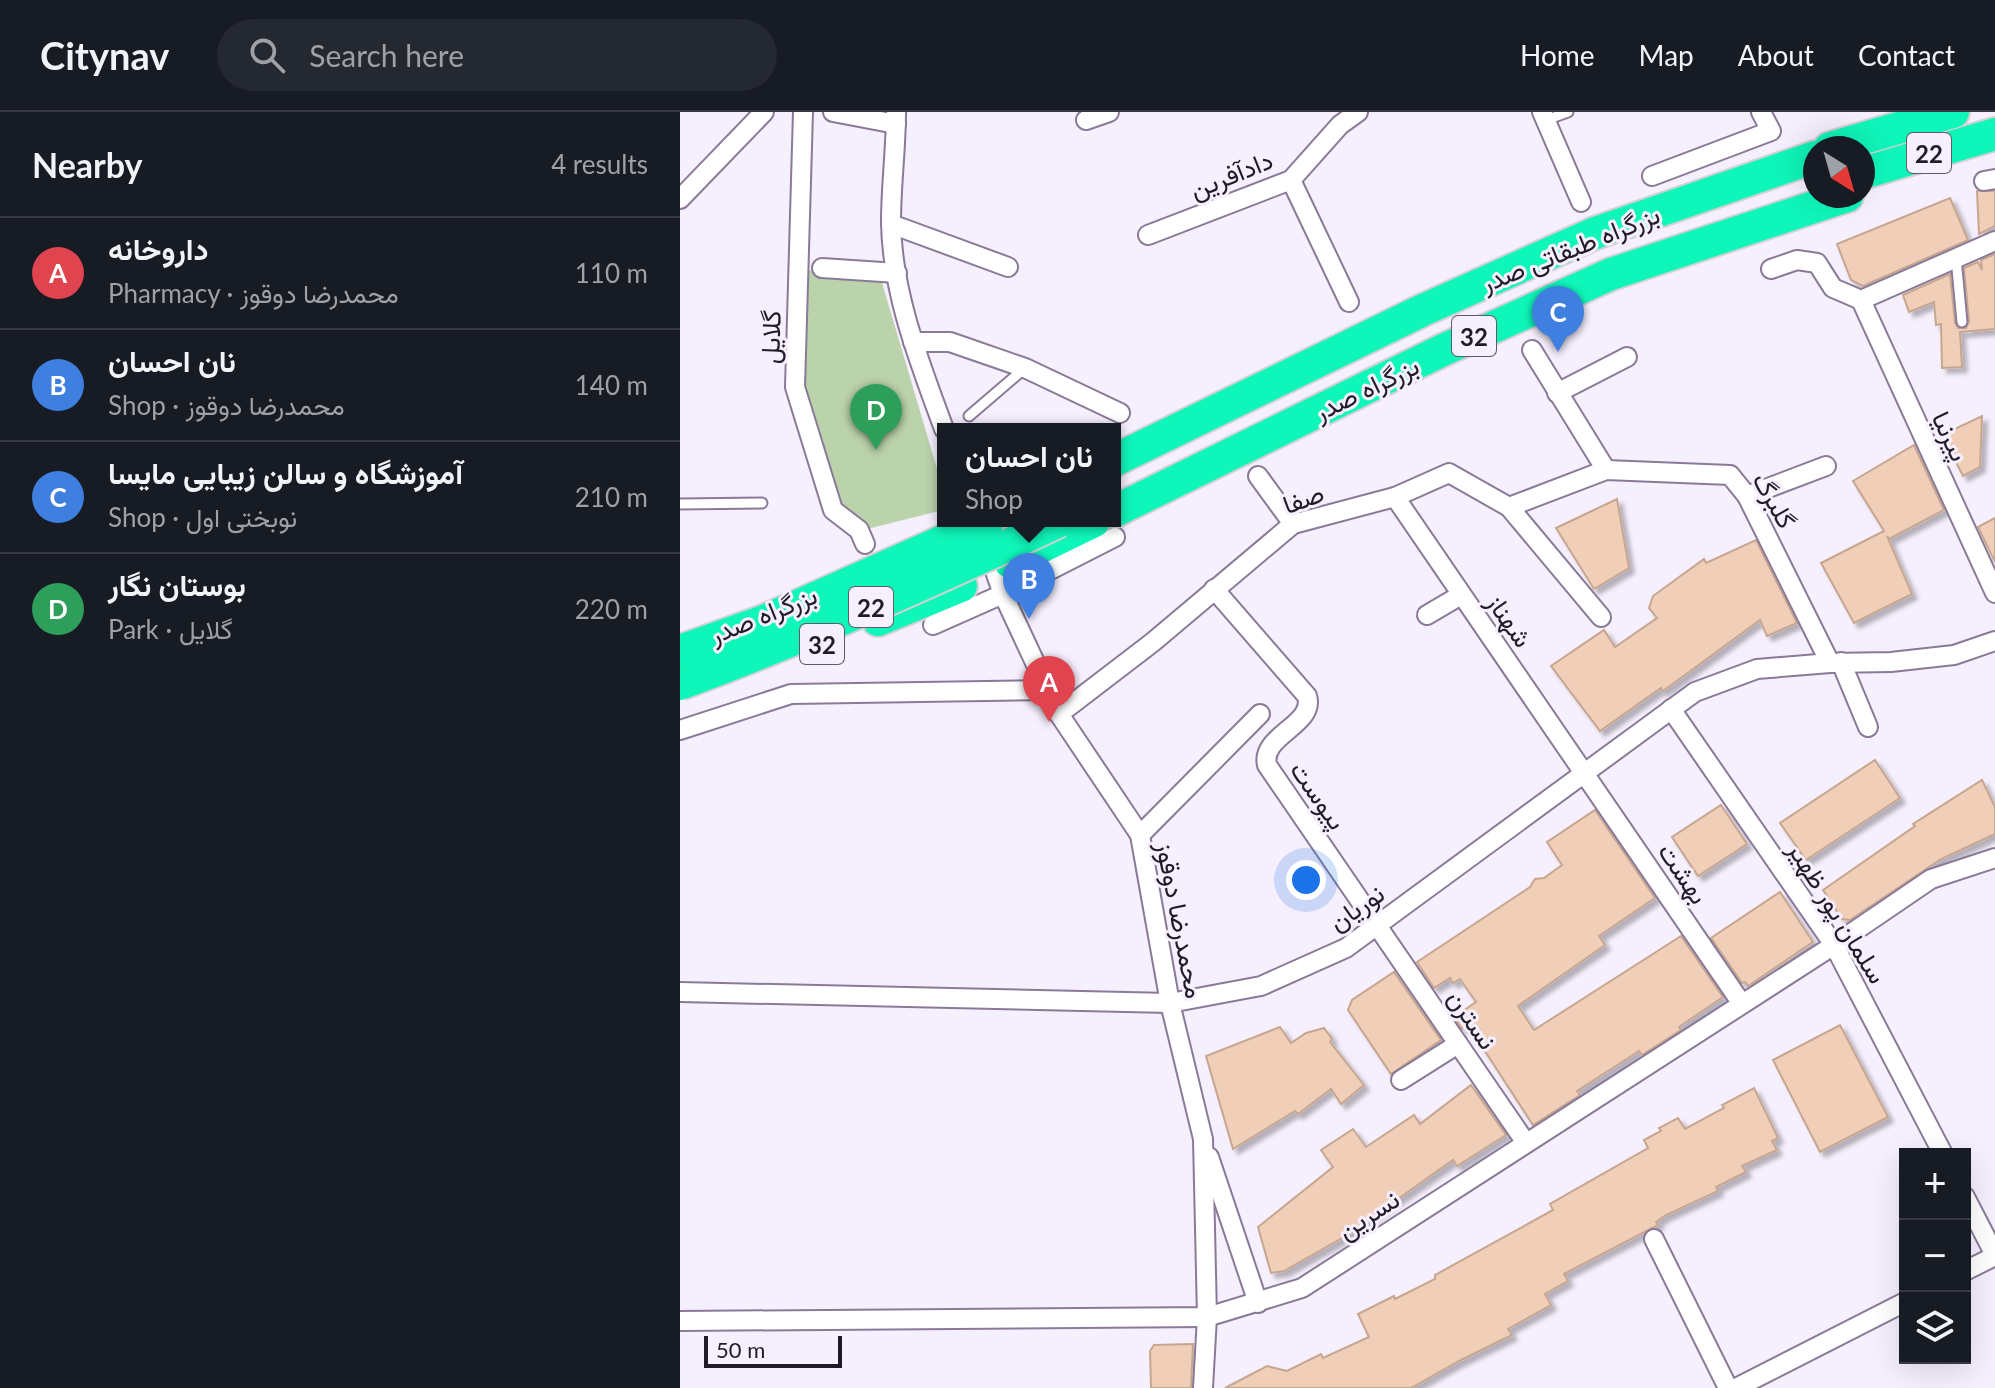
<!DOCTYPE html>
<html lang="en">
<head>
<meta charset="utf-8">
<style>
  body { margin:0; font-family:Lato,Vazirmatn,sans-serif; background:#242831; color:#f1f3f6 }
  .controls { position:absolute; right:24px; bottom:24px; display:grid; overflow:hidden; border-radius:0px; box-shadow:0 8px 32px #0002 }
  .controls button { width:72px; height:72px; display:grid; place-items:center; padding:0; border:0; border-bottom:2px solid #363941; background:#171b24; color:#f1f3f6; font:40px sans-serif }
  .compass { position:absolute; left:1123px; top:24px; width:72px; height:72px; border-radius:50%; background:#171b24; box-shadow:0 8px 32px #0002; rotate:143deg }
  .scale { position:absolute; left:24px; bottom:20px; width:138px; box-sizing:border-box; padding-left:8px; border:4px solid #221b27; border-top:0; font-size:22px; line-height:28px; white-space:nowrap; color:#221b27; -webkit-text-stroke:6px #f6effd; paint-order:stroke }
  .you { position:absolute; left:626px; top:768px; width:28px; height:28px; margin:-20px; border:6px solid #fff; border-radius:50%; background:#1a73e8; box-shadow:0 0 0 12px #1a73e833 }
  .badge { display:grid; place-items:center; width:52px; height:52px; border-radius:50%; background:#98b4c1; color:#fff; font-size:26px; font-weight:700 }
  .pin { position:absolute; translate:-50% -66px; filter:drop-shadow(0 2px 4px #0008) }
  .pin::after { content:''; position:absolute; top:42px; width:28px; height:24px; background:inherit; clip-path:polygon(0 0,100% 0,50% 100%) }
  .popup { position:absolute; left:257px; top:311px; width:184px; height:104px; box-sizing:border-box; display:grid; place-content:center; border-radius:0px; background:#171b24; filter:drop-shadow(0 2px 6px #0005); font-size:26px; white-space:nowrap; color:#9ea1a6 }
  .popup b { font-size:30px; color:#f1f3f6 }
  .popup::after { content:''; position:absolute; left:50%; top:100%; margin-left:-16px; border:16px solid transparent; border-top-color:#171b24 }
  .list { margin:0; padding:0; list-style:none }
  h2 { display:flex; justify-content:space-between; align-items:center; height:104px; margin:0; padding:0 32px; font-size:34px }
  h2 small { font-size:26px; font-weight:400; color:#9ea1a6 }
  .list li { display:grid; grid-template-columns:52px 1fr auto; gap:24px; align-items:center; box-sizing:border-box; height:112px; padding:0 32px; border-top:2px solid #363941 }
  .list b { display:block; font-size:30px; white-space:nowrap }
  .list p { margin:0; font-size:26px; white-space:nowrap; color:#9ea1a6 }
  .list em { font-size:26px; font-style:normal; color:#9ea1a6 }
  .icon { flex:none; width:44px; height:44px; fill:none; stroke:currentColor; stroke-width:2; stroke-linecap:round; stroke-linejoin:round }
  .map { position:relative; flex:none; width:1315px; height:1276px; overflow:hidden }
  header { display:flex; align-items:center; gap:48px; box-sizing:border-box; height:112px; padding:0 40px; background:#171b24; border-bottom:2px solid #363941 }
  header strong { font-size:38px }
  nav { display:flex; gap:44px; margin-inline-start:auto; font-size:28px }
  .search { width:560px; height:72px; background:#242831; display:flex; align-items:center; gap:20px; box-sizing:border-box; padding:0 28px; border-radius:44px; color:#9ea1a6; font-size:30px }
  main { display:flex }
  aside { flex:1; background:#171b24 }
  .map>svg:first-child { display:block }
  .park { fill:#bad3ab }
  .building { fill:#f0ceb8; stroke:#c7a690; stroke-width:2; filter:url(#shadow) }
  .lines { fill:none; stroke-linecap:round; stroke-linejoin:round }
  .lane-casing { stroke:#8a7a98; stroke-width:13 }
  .street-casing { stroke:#8a7a98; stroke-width:22 }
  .highway-casing { stroke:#d3d1d4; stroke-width:36 }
  .lane { stroke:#fff; stroke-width:9 }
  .street { stroke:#fff; stroke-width:18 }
  .highway { stroke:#0ff6ba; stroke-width:32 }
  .highway-bridge-casing { stroke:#d3d1d4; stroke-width:36; stroke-linecap:butt }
  .highway-bridge { stroke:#0ff6ba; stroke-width:32 }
  .labels { text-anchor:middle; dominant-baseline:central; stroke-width:6; stroke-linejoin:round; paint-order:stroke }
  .shield { fill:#f6effd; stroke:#625b67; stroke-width:2 }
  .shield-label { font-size:24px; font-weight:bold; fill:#221b27 }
  .street-label { font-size:26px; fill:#221b27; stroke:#f6effd }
</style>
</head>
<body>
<header>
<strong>Citynav</strong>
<div class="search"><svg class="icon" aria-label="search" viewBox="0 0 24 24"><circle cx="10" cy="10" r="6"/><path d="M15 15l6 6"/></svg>Search here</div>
<nav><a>Home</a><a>Map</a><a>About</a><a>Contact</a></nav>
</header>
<main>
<aside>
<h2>Nearby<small>4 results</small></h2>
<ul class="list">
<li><span class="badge" style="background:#e0444e">A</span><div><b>داروخانه</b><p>Pharmacy · محمدرضا دوقوز</p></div><em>110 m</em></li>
<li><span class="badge" style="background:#3f7fe0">B</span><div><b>نان احسان</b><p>Shop · محمدرضا دوقوز</p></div><em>140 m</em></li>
<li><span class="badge" style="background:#3f7fe0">C</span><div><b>آموزشگاه و سالن زیبایی مایسا</b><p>Shop · نوبختی اول</p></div><em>210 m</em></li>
<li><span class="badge" style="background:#2e9e5b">D</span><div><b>بوستان نگار</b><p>Park · گلایل</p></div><em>220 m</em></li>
</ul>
</aside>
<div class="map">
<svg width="1315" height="1276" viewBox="0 0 1315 1276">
  <defs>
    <filter id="shadow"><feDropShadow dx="5" dy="5" stdDeviation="2" flood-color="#0004"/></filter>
  </defs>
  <rect width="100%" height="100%" fill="#f6effd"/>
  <polygon class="park" points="126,158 200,164 263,377 263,398 187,417 158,396 125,281"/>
  <g class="building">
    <polygon points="1297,79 1315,79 1315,114 1299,122"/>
    <polygon points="1270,86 1288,128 1183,174 1171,168 1157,132"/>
    <polygon points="1315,142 1315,217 1280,220 1282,255 1262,256 1261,212 1256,213 1254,190 1229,200 1223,183 1270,162 1275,211 1278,216 1286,216 1289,209 1284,156 1298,150 1302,158 1301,148"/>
    <polygon points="1302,304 1300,355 1283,364 1262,323"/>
    <polygon points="1234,333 1264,398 1209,427 1207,424 1232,482 1174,511 1141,451 1204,419 1173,369"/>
    <polygon points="937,387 949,456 914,477 876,416"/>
    <polygon points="1315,406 1315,450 1298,415"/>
    <polygon points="1076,428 1117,511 1087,524 1080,508 983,579 981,576 920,619 871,554 924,518 935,535 977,506 969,496 973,484 1024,447 1026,451"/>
    <polygon points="1195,648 1220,686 1126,748 1100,711"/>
    <polygon points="1302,668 1315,695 1315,722 1261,747 1170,808 1162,807 1143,778 1235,714 1233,712"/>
    <polygon points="1041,693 1067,732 1018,764 992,725"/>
    <polygon points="915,698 975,786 919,824 925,833 838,894 854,918 1001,824 1043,885 999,915 1001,918 962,943 959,939 897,979 900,983 853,1013 788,913 782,917 774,905 796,890 780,867 773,871 770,866 754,876 737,850 850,775 855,767 864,766 882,753 867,730"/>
    <polygon points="1100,780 1133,830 1068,874 1065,870 1062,871 1031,826"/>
    <polygon points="714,860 761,928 711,962 668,898 672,888"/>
    <polygon points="1160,913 1208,1005 1140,1040 1093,948"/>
    <polygon points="600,915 611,931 626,921 644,916 652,927 650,930 684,973 661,992 651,977 618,1002 615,999 553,1037 526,944"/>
    <polygon points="791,973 826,1023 777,1054 773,1048 684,1111 685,1113 604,1159 591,1161 578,1115 653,1055 641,1038 673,1017 686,1035 734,1003 740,1012"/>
    <polygon points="1074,976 1098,1026 1092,1029 1097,1038 1062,1054 1066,1060 1036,1075 1038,1079 986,1103 976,1110 978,1113 884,1162 888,1169 865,1182 871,1193 828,1217 832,1223 781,1248 731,1276 545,1276 587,1254 607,1259 641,1242 643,1246 689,1225 678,1202 714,1184 715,1187 755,1167 755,1163 873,1098 870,1092 968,1036 964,1028 981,1019 979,1016 998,1006 1005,1017 1044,996 1042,993"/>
    <polygon points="513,1232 511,1276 471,1276 470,1239 474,1233"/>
  </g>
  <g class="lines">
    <g class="lane-casing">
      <g id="lane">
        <polyline points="866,8 888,0"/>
        <polyline points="1276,146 1282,210"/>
        <polyline points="289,304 345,256"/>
        <polyline points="0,392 82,391"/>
      </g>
    </g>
    <g class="street-casing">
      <g id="street">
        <polyline points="123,0 115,275 153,398 179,418 185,432"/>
        <polyline points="153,0 216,12"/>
        <path d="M216,0C216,37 211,73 211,110C212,182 240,251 264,317"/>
        <polyline points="862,0 901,90"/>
        <polyline points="406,8 429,0"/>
        <polyline points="972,64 1091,19 1081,0"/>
        <polyline points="611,68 669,190"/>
        <polyline points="1304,69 1315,67"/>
        <polyline points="0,87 84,0"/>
        <polyline points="211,112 328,155"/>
        <polyline points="468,123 611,68 660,13 678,0"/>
        <polyline points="142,156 217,161"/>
        <polyline points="1091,157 1117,148 1137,151 1153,176 1181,188"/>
        <polyline points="1181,188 1315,481"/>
        <polyline points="1181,188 1315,129"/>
        <polyline points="233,230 270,230 345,256 440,301"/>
        <polyline points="852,238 926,358"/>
        <polyline points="877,281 947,245"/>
        <polyline points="578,364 613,412"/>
        <polyline points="1067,384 1146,354"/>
        <polyline points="715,385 1062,892"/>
        <polyline points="829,395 926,358 1050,363 1067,384 1150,551"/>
        <polyline points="306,434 323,482 379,602 460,723 490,891 523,1027 527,1205 523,1276"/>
        <path d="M534,477L627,584C636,613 580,623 587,653L846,1031"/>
        <polyline points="747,503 781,483"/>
        <polyline points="253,513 323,482 435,425"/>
        <polyline points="1161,550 1188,615"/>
        <polyline points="991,597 1154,833 1263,1042"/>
        <polyline points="379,602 473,530 613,412 715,385 769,361 829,395 921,505"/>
        <polyline points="0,618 111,582 369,578"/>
        <polyline points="460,723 580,602"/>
        <polyline points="0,880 490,891 581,874 666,836 1015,580 1077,557 1150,551 1211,550 1274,543 1315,529"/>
        <polyline points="721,968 778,932"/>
        <polyline points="529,1045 578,1191"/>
        <polyline points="1285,1085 1315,1143"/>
        <polyline points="974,1127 1048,1276"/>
        <polyline points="1285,1159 1315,1144"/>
        <polyline points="0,1209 527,1205 622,1176 1154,833 1251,767 1315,746"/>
        <polyline points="1056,1276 1225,1190"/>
      </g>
    </g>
    <g class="highway-casing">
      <g id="highway">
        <polyline points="1150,36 1273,0"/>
        <polyline points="1183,61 1315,22"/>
        <polyline points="435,348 743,198 915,121 1135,45"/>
        <polyline points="435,399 763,238 931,162 1167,84"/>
        <polyline points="330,450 414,409"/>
        <polyline points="198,508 281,474"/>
      </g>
    </g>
    <use href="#lane" class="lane"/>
    <use href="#street" class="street"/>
    <use href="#highway" class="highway"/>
    <g class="highway-bridge-casing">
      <g id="highway-bridge">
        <polyline points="0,539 84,509 308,409"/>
        <path d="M0,572C129,524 255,468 379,409"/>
      </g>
    </g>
    <use href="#highway-bridge" class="highway-bridge"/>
  </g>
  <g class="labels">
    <g class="shield">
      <rect x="1227" y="21" width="44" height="40" rx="6"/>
      <rect x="772" y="204" width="44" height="40" rx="6"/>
      <rect x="169" y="475" width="44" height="40" rx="6"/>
      <rect x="120" y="512" width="44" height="40" rx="6"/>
    </g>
    <g class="shield-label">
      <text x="1249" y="41">22</text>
      <text x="794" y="224">32</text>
      <text x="191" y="495">22</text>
      <text x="142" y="532">32</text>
    </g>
    <g class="street-label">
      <text transform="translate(551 62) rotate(-22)">دادآفرین</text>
      <text transform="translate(890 136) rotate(-22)">بزرگراه طبقاتی صدر</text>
      <text transform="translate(90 225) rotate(-88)">گلایل</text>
      <text transform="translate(686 276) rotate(-26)">بزرگراه صدر</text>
      <text transform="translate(1271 324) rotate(65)">پیرنیا</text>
      <text transform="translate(623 386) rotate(-20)">صفا</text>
      <text transform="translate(1095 388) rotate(60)">گلبرگ</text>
      <text transform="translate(83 502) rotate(-22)">بزرگراه صدر</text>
      <text transform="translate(830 508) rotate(55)">شهناز</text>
      <text transform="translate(639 683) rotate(55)">پیوست</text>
      <text transform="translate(1004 761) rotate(56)">بهشت</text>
      <text transform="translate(676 795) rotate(-35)">نوریان</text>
      <text transform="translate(1158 800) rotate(58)">سلمان پور ظهیر</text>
      <text transform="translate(501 808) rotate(79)">محمدرضا دوقوز</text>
      <text transform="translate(793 907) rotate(56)">نسترن</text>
      <text transform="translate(688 1102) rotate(-33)">نسرین</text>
    </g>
  </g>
</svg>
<div class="controls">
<button>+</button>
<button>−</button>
<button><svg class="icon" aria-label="layers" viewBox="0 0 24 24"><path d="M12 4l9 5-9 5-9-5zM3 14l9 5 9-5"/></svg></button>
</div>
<svg class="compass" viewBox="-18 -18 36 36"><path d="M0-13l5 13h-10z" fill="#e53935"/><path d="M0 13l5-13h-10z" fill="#9ea1a6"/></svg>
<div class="scale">50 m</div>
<div class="you"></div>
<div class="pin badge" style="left:369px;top:610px;background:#e0444e">A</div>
<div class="pin badge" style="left:349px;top:507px;background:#3f7fe0">B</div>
<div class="popup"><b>نان احسان</b>Shop</div>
<div class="pin badge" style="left:878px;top:240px;background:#3f7fe0">C</div>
<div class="pin badge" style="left:196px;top:338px;background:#2e9e5b">D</div>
</div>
</main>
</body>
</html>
